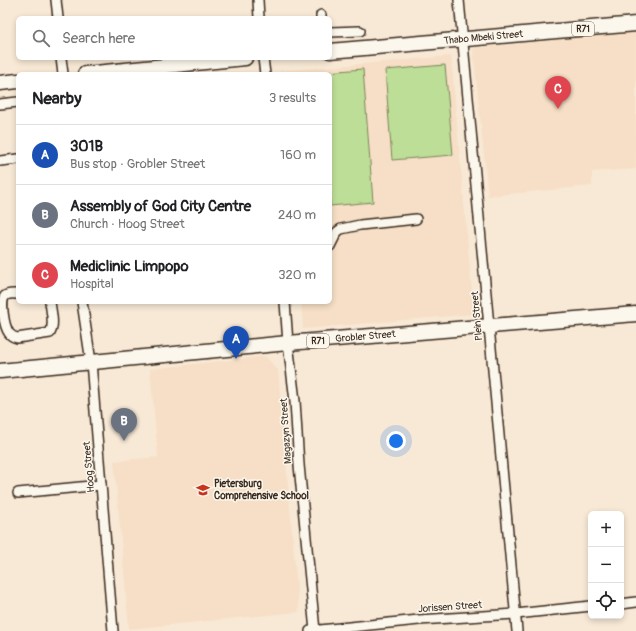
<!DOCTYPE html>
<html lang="en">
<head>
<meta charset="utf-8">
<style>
  body { margin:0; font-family:Pangolin,sans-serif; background:#f2f2f2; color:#202124 }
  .controls { position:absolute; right:12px; bottom:12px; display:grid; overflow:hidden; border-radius:6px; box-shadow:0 2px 6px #0003 }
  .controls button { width:36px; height:36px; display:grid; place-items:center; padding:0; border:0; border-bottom:1px solid #e0e0e0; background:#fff; color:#202124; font:20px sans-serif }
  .you { position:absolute; left:396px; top:441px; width:14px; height:14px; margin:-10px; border:3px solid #fff; border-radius:50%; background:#1a73e8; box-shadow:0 0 0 6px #1a73e833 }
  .badge { display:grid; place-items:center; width:26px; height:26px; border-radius:50%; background:#0f766e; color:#fff; font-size:13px; font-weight:700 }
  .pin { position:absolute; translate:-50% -33px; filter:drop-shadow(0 1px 2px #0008) }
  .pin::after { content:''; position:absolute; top:21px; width:14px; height:12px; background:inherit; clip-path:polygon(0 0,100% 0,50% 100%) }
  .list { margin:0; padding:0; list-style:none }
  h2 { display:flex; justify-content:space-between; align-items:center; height:52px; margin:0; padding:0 16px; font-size:17px }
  h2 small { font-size:13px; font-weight:400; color:#757577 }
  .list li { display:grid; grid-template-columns:26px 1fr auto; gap:12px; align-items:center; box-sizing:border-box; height:60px; padding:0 16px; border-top:1px solid #e0e0e0 }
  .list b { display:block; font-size:15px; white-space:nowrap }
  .list p { margin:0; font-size:13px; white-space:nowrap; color:#757577 }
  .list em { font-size:13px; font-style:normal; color:#757577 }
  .icon { flex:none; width:22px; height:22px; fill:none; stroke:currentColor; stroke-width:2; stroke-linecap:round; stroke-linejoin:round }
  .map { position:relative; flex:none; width:636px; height:631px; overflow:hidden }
  .search { position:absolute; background:#fff; box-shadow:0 2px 6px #0003; left:16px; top:16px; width:316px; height:44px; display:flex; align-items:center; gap:10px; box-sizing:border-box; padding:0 14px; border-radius:6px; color:#757577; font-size:15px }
  .panel { position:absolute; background:#fff; box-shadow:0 2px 6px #0003; left:16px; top:72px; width:316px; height:232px; border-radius:6px }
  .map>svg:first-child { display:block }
  .built { fill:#f6dfc6 }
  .green { fill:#bdde97; stroke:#7c845a }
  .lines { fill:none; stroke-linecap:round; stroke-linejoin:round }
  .street-casing { stroke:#3b2a1e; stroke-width:12 }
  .primary-casing { stroke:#3b2a1e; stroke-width:17 }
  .street { stroke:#fbf7ec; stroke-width:9 }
  .primary { stroke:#fbf7ec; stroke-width:14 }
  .labels { text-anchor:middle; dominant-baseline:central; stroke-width:3; stroke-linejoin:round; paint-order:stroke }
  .shield { fill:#fbf7ec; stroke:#75685c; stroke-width:1 }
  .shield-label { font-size:9px; font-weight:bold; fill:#3b2a1e }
  .street-label { font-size:10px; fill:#3b2a1e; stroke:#fbf7ec }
  .poi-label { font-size:10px; font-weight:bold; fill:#3b2a1e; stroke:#fbf7ec; text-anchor:start }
</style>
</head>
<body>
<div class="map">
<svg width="636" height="631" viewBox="0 0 636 631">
  <rect width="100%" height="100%" fill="#f8e9d6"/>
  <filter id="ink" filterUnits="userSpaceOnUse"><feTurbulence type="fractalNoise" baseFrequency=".025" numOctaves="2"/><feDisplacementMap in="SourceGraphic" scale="8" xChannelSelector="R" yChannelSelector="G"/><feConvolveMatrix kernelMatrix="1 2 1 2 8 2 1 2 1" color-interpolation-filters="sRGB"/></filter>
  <g filter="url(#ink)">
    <g class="built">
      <polygon points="636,32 636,169 592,172 592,186 488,196 473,48"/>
      <polygon points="451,56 474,314 303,329 301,302 330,302 330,74 280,74 280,71"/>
      <polygon points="265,356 278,370 299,612 129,629 114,461 158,457 150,369"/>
    </g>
    <g class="green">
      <polygon points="445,65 453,155 392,160 385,70"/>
      <polygon points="363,69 373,202 330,206 330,74 302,74"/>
    </g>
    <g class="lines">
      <g class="street-casing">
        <g id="street">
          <polyline points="56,0 58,18"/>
          <polyline points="258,0 259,18"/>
          <polyline points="459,0 517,631"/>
          <polyline points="321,15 321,18"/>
          <polyline points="330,32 360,31"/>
          <polyline points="61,58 63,74"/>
          <polyline points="263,58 265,74"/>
          <polyline points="0,104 18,102"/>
          <polyline points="0,161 18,159"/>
          <polyline points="330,246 337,232 341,229 360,225 416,219"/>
          <path d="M18,294C14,294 8,293 5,296C0,301 4,326 9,333C11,336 13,337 17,338L50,333C55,325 51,311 50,302"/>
          <polyline points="82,302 91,362 113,631"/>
          <polyline points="285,302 288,343 295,401 299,465 315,631"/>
          <polyline points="18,493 101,485"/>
          <polyline points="621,604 636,602"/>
          <polyline points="310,631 419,620 516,614 591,606"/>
        </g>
      </g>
      <g class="primary-casing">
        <g id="primary">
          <path id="s1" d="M330,51L636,24"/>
          <polyline points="85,74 245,58"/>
          <polyline points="0,83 18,81"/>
          <path id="s2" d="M0,371L288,343L636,314"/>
        </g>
      </g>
      <use href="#street" class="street"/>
      <use href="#primary" class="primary"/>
    </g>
  </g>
  <defs>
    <g id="school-bare" transform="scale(1.08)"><path d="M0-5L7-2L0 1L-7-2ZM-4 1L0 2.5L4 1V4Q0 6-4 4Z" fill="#c8321e" stroke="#fbf7ec" stroke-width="2.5" paint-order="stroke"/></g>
  </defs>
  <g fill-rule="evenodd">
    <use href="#school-bare" x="203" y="490"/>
  </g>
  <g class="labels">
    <g class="shield">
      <rect x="572" y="22" width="22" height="14" rx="3"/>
      <rect x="307" y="334" width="22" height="14" rx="3"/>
    </g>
    <g class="shield-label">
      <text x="583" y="29">R71</text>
      <text x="318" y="341">R71</text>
    </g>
    <g class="street-label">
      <text stroke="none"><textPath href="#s1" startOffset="154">Thabo Mbeki Street</textPath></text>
      <text transform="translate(477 316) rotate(-95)">Plein Street</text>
      <text stroke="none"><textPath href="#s2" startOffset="367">Grobler Street</textPath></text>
      <text transform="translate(286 431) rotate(-94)">Magazyn Street</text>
      <text transform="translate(89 467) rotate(-95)">Hoog Street</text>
      <text transform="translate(450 607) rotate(-4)">Jorissen Street</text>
    </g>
    <g class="poi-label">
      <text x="214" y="484">Pietersburg<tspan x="214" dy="12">Comprehensive School</tspan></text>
    </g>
  </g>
</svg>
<div class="controls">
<button>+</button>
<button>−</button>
<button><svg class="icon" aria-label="locate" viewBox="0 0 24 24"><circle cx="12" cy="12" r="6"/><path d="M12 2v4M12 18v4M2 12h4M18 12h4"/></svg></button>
</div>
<div class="you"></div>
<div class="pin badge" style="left:236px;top:359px;background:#1a4fb4">A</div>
<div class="pin badge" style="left:124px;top:441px;background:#6b7280">B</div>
<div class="pin badge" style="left:558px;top:109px;background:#e0444e">C</div>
<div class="search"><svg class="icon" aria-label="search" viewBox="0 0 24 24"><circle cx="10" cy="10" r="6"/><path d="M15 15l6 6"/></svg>Search here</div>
<section class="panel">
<h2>Nearby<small>3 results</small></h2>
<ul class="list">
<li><span class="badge" style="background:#1a4fb4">A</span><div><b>301B</b><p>Bus stop · Grobler Street</p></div><em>160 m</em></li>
<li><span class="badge" style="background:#6b7280">B</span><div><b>Assembly of God City Centre</b><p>Church · Hoog Street</p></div><em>240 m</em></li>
<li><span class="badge" style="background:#e0444e">C</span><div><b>Mediclinic Limpopo</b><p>Hospital</p></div><em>320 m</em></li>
</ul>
</section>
</div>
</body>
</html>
